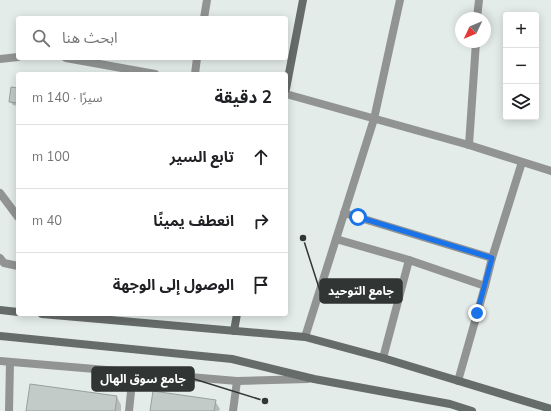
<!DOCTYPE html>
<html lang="ar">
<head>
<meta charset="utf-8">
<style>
  body { margin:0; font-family:"Nunito Sans","Noto Sans Arabic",sans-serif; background:#f6f6f6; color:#202124; direction:rtl }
  .controls { position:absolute; right:12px; top:12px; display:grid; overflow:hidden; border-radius:4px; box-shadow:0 2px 10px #0003 }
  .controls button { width:36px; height:36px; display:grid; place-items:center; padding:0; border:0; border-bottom:1px solid #e0e0e0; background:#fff; color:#202124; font:20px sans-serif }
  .compass { position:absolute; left:455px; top:12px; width:36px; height:36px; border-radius:50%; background:#fff; box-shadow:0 2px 10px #0003; rotate:226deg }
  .stop { position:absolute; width:12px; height:12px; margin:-9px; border:3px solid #1a73e8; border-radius:50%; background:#fff }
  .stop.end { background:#1a73e8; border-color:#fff; box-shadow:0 1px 4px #0008 }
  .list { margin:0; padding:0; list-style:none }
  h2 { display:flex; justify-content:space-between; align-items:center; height:52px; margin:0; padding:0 16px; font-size:17px }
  h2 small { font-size:13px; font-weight:400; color:#757577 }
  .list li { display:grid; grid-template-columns:26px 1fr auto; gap:12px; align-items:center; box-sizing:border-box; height:64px; padding:0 16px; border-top:1px solid #e0e0e0 }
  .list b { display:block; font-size:15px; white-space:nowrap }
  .list em { font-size:13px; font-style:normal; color:#757577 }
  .icon { flex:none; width:22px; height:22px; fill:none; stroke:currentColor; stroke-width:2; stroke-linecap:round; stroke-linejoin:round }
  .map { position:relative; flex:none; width:551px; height:411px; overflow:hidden; direction:ltr }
  .search { position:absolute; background:#fff; box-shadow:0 2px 10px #0003; left:16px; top:16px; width:272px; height:44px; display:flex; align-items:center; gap:10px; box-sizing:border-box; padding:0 14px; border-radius:4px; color:#757577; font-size:15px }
  .panel { position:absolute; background:#fff; box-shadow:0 2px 10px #0003; left:16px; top:72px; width:272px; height:244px; border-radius:4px; direction:rtl }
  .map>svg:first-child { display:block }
  .shadow { fill:#0003 }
  .building { fill:#c2cbc8; stroke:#97a09d }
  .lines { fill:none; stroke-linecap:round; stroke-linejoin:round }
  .street { stroke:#919493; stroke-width:8 }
  .secondary { stroke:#666c6a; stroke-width:8 }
  .route { stroke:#1a73e8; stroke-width:5 }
  .leader { fill:none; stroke:#313534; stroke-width:1.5 }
  .callout-dot { fill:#313534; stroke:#e3ece9; stroke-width:1.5 }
  .callout { fill:#313534; stroke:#313534; stroke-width:1.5 }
  .callout-label { font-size:12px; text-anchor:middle; font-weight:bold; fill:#fff }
</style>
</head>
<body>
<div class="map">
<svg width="551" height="411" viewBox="0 0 551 411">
  <rect width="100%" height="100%" fill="#e3ece9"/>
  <g class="shadow">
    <polygon points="18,89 18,106 13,105 10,101"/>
    <polygon points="117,397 121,405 121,411 27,411"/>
    <polygon points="215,401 220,409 219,411 151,411"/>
  </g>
  <g class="building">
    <polygon points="11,87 18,88 18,103 9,102"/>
    <polygon points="30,384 117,396 115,411 26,411"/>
    <polygon points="153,391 216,400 214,411 150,411"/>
  </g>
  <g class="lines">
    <g class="street">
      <polyline points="204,18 207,0"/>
      <polyline points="477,18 479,0"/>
      <polyline points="66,58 155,74"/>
      <polyline points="0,59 18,57"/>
      <polyline points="195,74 197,58"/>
      <polyline points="286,94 469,145 551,171"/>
      <polyline points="469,145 476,42"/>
      <polyline points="0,193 18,217"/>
      <polyline points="344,213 492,258"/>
      <polyline points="336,239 409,260"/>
      <polyline points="0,258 4,263 18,266"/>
      <polyline points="305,337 374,119 400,0"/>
      <polyline points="383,358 409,260 485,286"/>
      <polyline points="0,361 237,381 308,379"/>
      <polyline points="458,381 485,286 492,258 522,162"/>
      <polyline points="9,411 10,362"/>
      <polyline points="129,411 133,372"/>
      <polyline points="233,411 237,381"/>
    </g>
    <g class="secondary">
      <polyline points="286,89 303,0"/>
      <polyline points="0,310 18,312"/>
      <polyline points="42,314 305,337 383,358 551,409"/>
      <polyline points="234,331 237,314"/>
      <polyline points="0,336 232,359 314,379 450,404 472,411"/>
    </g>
  </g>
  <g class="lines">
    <polyline class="route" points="358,217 492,258 477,313"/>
  </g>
  <path class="leader" d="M303 238L320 291M265 401L194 379"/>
  <g class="callout-dot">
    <circle cx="303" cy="238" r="4"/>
    <circle cx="265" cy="401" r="4"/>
  </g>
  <g class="callout">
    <rect x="320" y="279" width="82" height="24" rx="4"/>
    <rect x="92" y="367" width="102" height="24" rx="4"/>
  </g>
  <g class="callout-label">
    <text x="361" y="295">جامع التوحيد</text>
    <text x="143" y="383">جامع سوق الهال</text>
  </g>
</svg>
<div class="controls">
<button>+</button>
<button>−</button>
<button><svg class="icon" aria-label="layers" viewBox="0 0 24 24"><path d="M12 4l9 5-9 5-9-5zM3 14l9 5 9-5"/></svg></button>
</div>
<svg class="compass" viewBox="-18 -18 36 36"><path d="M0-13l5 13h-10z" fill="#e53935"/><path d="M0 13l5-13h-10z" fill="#757577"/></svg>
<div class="stop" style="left:358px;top:217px"></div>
<div class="stop end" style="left:477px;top:313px"></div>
<div class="search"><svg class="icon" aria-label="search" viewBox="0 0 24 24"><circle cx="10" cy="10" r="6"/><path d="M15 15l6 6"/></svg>ابحث هنا</div>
<section class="panel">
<h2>2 دقيقة<small>سيرًا · 140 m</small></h2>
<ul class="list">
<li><svg class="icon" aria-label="ahead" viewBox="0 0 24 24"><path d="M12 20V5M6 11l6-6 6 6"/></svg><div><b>تابع السير</b></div><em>100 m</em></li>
<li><svg class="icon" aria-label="right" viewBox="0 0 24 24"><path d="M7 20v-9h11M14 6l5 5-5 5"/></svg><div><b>انعطف يمينًا</b></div><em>40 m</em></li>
<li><svg class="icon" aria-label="arrive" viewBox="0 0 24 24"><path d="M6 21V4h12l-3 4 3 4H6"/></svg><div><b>الوصول إلى الوجهة</b></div></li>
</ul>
</section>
</div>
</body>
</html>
